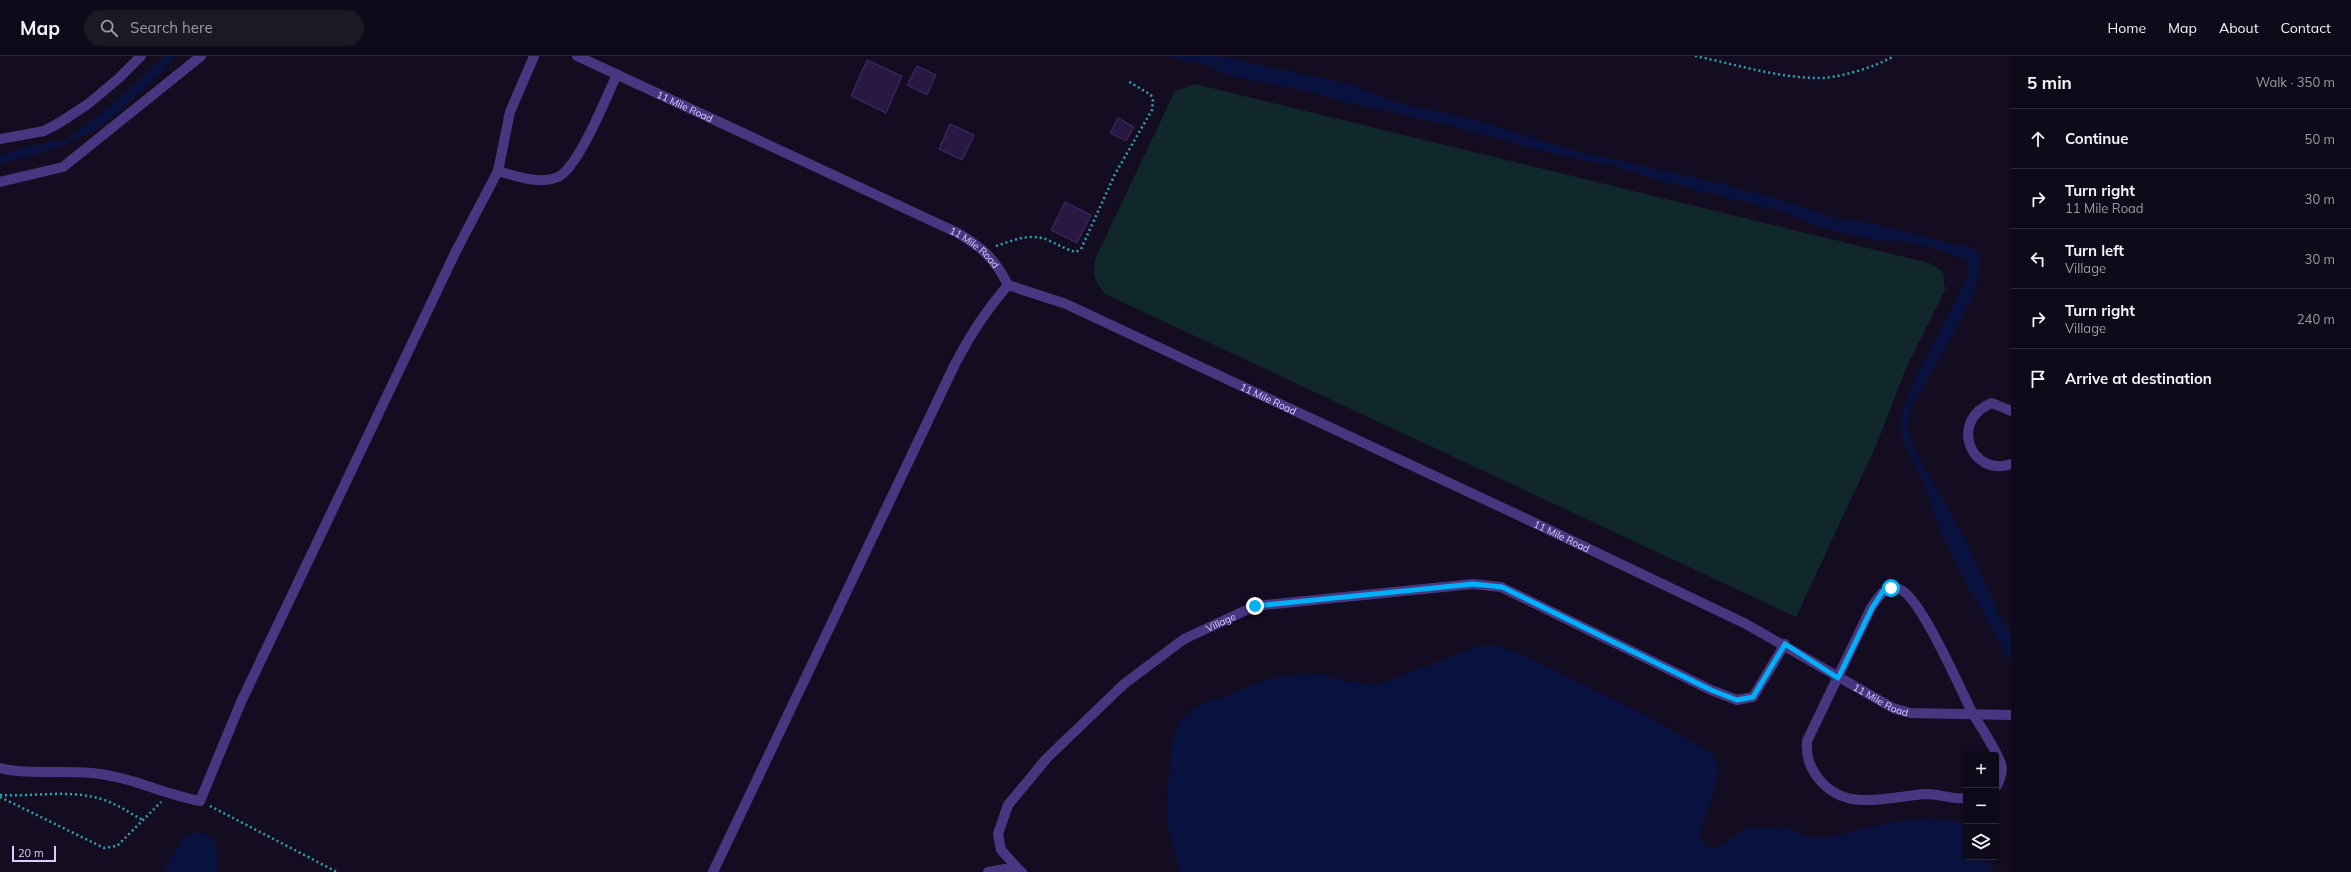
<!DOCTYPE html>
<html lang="en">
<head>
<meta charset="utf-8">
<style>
  body { margin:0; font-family:Mulish,sans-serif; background:#1d1826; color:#f1f3f6 }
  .controls { position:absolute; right:12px; bottom:12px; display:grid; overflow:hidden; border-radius:4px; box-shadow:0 1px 3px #0004 }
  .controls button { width:36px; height:36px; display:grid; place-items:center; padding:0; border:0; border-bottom:1px solid #2f2b38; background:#0f0a19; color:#f1f3f6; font:20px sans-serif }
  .scale { position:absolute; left:12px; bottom:10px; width:44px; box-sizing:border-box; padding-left:4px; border:2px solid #dccdff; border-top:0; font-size:11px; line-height:14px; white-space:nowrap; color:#dccdff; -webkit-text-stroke:3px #140d21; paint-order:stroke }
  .stop { position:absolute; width:12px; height:12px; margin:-9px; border:3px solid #00b0f8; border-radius:50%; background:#fff }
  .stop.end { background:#00b0f8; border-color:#fff; box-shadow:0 1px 4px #0008 }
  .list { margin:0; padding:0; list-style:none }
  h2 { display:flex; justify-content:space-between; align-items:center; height:52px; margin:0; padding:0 16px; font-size:17px }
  h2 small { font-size:13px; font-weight:400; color:#9b9aa2 }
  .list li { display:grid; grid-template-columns:26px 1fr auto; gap:12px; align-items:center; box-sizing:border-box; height:60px; padding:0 16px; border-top:1px solid #2f2b38 }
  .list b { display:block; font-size:15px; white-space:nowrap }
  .list p { margin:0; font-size:13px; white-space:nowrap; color:#9b9aa2 }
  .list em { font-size:13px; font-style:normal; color:#9b9aa2 }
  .icon { flex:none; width:22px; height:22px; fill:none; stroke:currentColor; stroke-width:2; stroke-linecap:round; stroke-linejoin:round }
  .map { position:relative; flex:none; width:2011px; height:816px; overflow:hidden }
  header { display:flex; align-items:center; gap:24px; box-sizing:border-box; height:56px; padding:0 20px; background:#0f0a19; border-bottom:1px solid #2f2b38 }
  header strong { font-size:19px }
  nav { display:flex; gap:22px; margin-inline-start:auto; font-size:14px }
  .search { width:280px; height:36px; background:#1d1826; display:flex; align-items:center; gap:10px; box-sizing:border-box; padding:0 14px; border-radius:22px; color:#9b9aa2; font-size:15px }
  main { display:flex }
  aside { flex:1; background:#0f0a19 }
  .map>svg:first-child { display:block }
  .green { fill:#10272b }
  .water { fill:#09123e }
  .building { fill:#291942; stroke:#452a6e }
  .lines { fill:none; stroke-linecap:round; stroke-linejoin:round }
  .path { stroke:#2ca2b3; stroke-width:2.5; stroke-dasharray:2 3; stroke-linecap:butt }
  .minor { stroke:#483780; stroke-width:10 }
  .route { stroke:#00b0f8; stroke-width:5 }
  .labels { text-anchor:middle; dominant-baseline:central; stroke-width:3; stroke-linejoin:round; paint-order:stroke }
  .street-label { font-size:10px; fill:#dccdff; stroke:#140d21 }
</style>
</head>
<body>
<header>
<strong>Map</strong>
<div class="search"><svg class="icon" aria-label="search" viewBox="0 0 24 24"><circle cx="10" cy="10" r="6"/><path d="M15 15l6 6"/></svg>Search here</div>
<nav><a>Home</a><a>Map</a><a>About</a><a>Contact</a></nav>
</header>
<main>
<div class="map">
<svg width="2011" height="816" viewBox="0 0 2011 816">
  <rect width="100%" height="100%" fill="#140d21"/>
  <path class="green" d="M1195,28L1929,207L1943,216L1945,234L1906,312L1878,385L1796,561L1105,238C1093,225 1093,217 1096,201L1175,35Z"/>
  <g class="water">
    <polygon points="165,0 175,0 158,21 99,72 62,90 0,108 0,99 35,89 67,83 103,56"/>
    <path d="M1169,0H1219L1349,28L1402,48L1476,64L1576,95L1706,124L1789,146L1836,162L1875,168L1957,189L1963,188L1976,194L1980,199V208L1975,236L1953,279L1911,352L1908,370L1913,391L1967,486L1983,524L1988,530L1997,555L2011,578V605L1972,538L1939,472L1923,425L1902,382L1901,359L1908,341L1917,319L1968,221L1969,210L1966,205L1949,197L1921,189L1891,184L1881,185L1825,173L1781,155L1661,125L1614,110L1555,98L1451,70L1333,43C1301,31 1266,28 1233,20C1222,17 1211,10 1198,7C1188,5 1180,5 1169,0Z"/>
    <path d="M1493,589L1520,597L1640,656L1712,697C1728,717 1704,756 1700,778C1701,784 1706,791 1714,792C1722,793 1737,774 1750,772C1760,770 1783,771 1792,774C1805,779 1816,784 1831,781C1860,774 1943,749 1966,772V801H1984L1995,816H1180L1168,770L1167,743L1172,687L1176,673L1183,660L1209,644L1227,640L1247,631L1276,621L1316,617L1343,625L1371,628L1386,626L1472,592Z"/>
    <path d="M198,776C219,779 219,799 217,816H164C172,800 179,780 198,776Z"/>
  </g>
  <g class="building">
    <polygon points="867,4 902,20 886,57 851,40"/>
    <polygon points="917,10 936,19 927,39 907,29"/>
    <polygon points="1118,62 1134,71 1126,85 1110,77"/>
    <polygon points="950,68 974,79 962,104 939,93"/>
    <polygon points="1065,146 1091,159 1077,187 1051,174"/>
  </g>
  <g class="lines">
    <g class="path">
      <path d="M1695,0C1734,8 1775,21 1815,22C1838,23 1875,11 1894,0"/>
      <path d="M996,190C1014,184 1032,176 1050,185C1059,189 1067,194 1076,196L1081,193L1115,118L1152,54L1153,45L1151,39L1128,25"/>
      <path d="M0,739C33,741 69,733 101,743C116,747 129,757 143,764"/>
      <polyline points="0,741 104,792 117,790 161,746"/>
      <polyline points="210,750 337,816"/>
    </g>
    <g class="minor">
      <path id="s1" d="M577,0L958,177C983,192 995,203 1008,229L1066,248L1518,459L1746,568L1893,652L1910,657L2011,659"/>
      <polyline points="0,83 44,75 59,67 88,48 119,22 141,0"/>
      <path d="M498,115C516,120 539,129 558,121C578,112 607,40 617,18"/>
      <polyline points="0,126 63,111 201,0"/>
      <path d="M2011,355L1992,347C1948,364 1971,422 2011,408"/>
      <path d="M0,712C30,719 61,714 91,717C129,720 163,738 200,745L241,646L456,195L498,115L510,56L534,0"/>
      <path d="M1966,742C1953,744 1940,738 1927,738C1889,740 1846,758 1818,722C1809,710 1806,700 1807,685L1871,552C1878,542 1885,528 1899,533C1920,539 1961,635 1973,658C1982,673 1993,689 2000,705C2004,714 2000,724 1996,731"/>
      <path d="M713,816L955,308C970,279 986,254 1008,229"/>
      <polyline points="988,816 1005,813 1022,816"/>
      <path id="s2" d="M1021,816L1001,794L998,778L1008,749L1047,702L1124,628L1184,583L1255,550L1473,528L1501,531L1711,634L1737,644L1753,641L1785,588"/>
    </g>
  </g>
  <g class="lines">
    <polyline class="route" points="1255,550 1473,528 1502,531 1711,634 1737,644 1753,641 1785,588 1838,622 1872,552 1883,535 1891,532"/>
  </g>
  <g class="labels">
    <g class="street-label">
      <text stroke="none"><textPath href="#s1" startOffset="119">11 Mile Road</textPath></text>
      <text stroke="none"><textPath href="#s1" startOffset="442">11 Mile Road</textPath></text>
      <text stroke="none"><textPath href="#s1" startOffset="778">11 Mile Road</textPath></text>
      <text stroke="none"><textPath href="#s1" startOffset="1102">11 Mile Road</textPath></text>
      <text stroke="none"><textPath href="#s2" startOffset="360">Village</textPath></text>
      <text stroke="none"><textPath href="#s1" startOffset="1461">11 Mile Road</textPath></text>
    </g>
  </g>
</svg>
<div class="controls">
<button>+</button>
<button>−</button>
<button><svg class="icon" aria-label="layers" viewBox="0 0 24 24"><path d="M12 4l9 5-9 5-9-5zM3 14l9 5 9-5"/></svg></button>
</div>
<div class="scale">20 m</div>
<div class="stop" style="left:1891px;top:532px"></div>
<div class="stop end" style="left:1255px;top:550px"></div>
</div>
<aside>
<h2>5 min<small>Walk · 350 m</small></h2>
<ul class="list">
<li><svg class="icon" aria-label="ahead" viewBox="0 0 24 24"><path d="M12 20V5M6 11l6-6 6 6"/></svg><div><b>Continue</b></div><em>50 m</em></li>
<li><svg class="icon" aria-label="right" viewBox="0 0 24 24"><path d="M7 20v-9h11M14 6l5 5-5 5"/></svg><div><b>Turn right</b><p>11 Mile Road</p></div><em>30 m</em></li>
<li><svg class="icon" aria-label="left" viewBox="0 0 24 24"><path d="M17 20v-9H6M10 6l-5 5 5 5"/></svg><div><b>Turn left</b><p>Village</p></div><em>30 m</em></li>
<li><svg class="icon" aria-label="right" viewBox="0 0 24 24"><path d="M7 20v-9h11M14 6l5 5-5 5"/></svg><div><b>Turn right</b><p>Village</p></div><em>240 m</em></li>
<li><svg class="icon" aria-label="arrive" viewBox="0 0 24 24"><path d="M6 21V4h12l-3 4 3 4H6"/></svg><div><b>Arrive at destination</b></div></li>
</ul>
</aside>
</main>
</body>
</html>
